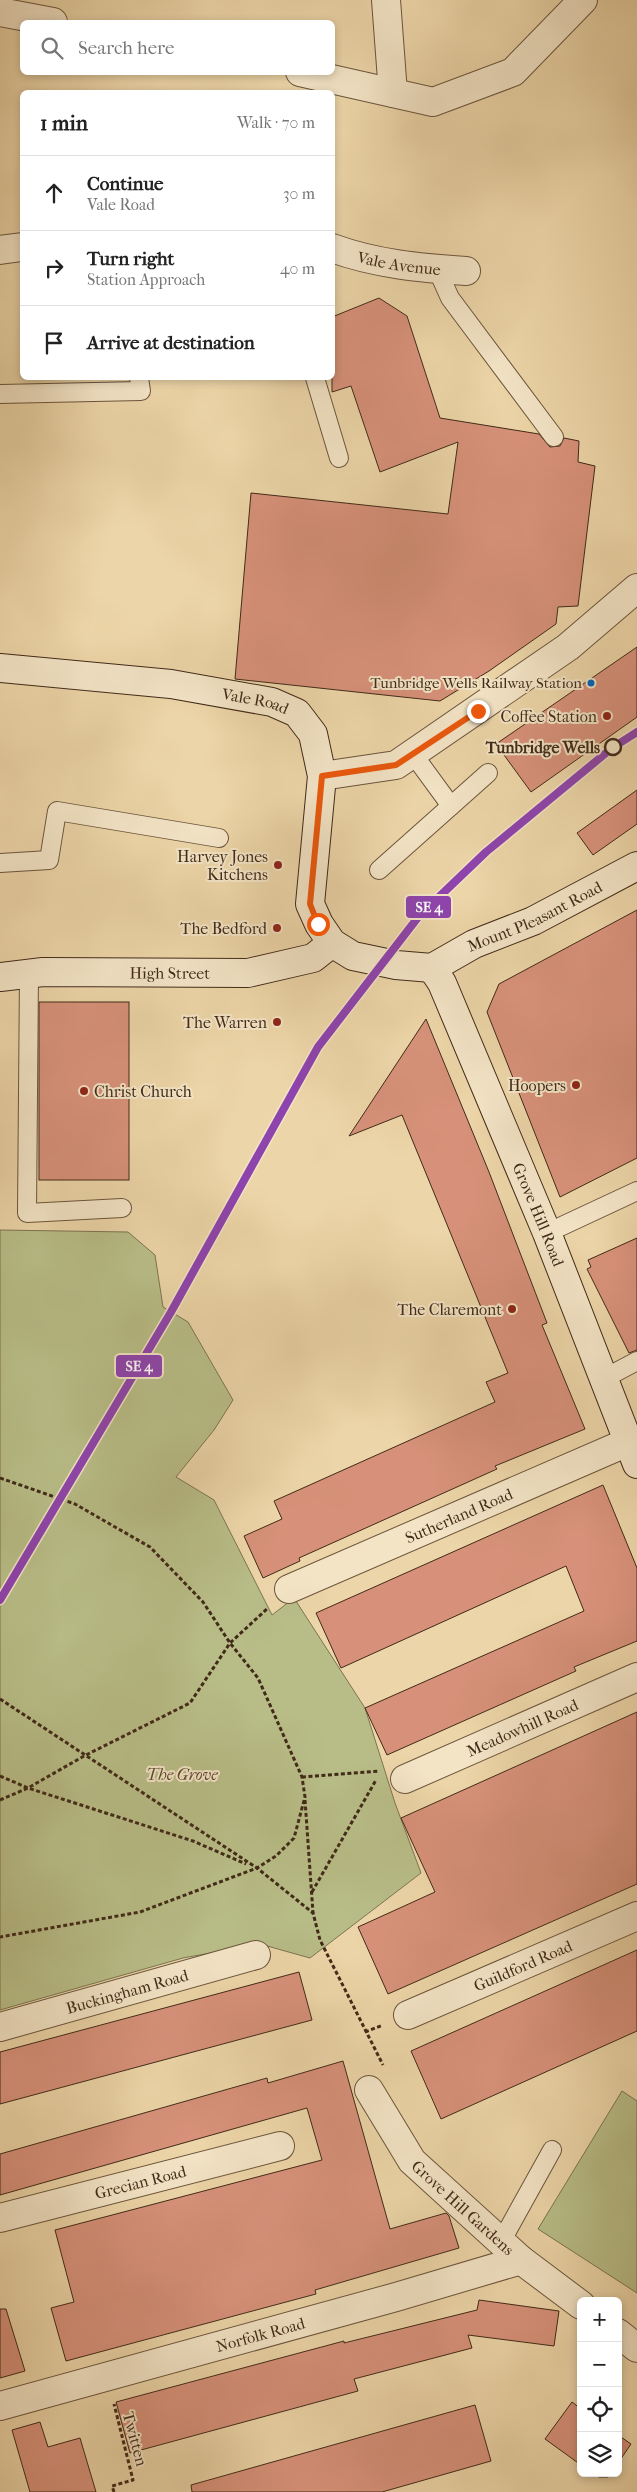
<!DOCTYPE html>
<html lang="en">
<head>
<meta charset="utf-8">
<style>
  body { margin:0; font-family:"IM FELL French Canon",serif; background:#f2f2f2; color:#222 }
  .controls { position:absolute; right:15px; bottom:15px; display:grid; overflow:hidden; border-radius:8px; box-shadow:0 2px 8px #0003 }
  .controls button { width:45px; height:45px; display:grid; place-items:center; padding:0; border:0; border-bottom:1px solid #e0e0e0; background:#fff; color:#222; font:25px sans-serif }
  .stop { position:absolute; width:15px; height:15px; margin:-11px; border:4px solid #ea580c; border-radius:50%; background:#fff }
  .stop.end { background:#ea580c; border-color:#fff; box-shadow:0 1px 5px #0008 }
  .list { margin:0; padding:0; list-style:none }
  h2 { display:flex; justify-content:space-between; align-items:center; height:65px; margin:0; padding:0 20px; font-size:21px }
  h2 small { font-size:16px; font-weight:400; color:#767676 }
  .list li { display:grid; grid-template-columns:32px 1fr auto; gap:15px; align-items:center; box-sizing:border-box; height:75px; padding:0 20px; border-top:1px solid #e0e0e0 }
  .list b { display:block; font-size:19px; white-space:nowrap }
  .list p { margin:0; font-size:16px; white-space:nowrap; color:#767676 }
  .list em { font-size:16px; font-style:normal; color:#767676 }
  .icon { flex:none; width:28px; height:28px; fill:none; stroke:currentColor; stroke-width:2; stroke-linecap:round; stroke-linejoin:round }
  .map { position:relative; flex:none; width:637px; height:2492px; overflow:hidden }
  .search { position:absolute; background:#fff; box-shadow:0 2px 8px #0003; left:20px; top:20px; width:315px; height:55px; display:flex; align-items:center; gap:12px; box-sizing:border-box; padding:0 18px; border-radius:8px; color:#767676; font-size:19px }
  .panel { position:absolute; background:#fff; box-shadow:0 2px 8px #0003; left:20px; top:90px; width:315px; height:290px; border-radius:8px }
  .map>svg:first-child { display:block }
  .green { fill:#b8bd87; stroke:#7c7450 }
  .building { fill:#d7917a; stroke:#412a18 }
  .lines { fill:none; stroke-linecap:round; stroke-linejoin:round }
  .lane-casing { stroke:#6c553c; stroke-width:20 }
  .street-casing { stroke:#6c553c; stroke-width:30 }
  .secondary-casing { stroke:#412a18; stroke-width:30 }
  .path { stroke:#412a18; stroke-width:3; stroke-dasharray:4 2.5; stroke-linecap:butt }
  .lane { stroke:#f3e4c6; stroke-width:18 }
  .street { stroke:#f3e4c6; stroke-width:28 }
  .secondary { stroke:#f3e4c6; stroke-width:28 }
  .rail-1-casing { stroke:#f3e4c6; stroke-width:11 }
  .rail-1 { stroke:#8e44ad; stroke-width:8 }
  .route { stroke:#ea580c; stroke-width:6 }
  .bus-dot { fill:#0065bd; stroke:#f3e4c6; stroke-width:2 }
  .poi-dot { fill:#8f2418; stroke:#f3e4c6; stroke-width:2 }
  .stop-dot { fill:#f3e4c6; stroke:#412a18; stroke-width:2.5 }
  .labels { text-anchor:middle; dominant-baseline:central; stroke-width:4; stroke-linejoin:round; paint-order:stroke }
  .bus-label { font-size:15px; fill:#412a18; stroke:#f3e4c6; text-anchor:end }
  .street-label { font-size:16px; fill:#412a18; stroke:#f3e4c6 }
  .poi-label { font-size:16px; fill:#412a18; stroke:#f3e4c6; text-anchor:end }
  .stop-label { font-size:16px; font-weight:bold; fill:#412a18; stroke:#f3e4c6; text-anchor:end }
  .park-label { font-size:16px; font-style:italic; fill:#59472e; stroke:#f3e4c6 }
  .line-badge { stroke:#f3e4c6; stroke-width:2 }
  .badge-label { font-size:14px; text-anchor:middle; font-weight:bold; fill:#fff }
</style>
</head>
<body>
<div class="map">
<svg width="637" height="2492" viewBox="0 0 637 2492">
  <rect width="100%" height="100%" fill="#ecd5a8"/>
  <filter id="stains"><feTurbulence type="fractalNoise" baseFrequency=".004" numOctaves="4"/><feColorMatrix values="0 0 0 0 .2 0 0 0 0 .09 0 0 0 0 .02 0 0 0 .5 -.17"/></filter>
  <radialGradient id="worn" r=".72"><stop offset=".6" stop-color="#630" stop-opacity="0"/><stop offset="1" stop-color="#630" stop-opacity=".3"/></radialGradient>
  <g class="green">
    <polygon points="0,1230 128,1232 155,1255 163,1307 188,1322 233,1400 214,1430 176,1477 214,1500 272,1615 294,1598 365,1708 395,1803 421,1873 310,1958 260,1944 183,1958 0,2010"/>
    <polygon points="622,2091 637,2101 637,2293 538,2229"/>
  </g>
  <g class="building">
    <polygon points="379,298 407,316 440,418 539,434 550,447 560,446 564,438 579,441 578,462 595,466 578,606 558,607 556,624 489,671 440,701 235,679 251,493 448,514 458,442 380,472 351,386 332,392 332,317"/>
    <polygon points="637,647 637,717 531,792 496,744"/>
    <polygon points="637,790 637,824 593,855 577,833"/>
    <polygon points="637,910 637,1158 560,1197 487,1012 499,984"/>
    <rect x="39" y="1002" width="90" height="178"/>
    <polygon points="426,1019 489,1172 547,1323 542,1325 585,1429 495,1466 497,1469 299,1558 300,1561 263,1578 244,1536 282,1519 274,1501 495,1402 486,1382 508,1373 402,1115 349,1136"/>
    <polygon points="637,1238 637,1350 629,1353 587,1269 591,1267 588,1260"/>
    <polygon points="603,1485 637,1568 637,1641 574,1667 576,1671 387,1755 365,1708 584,1611 566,1566 341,1668 316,1613"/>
    <polygon points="637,1712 637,1884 388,1994 358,1927 435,1892 401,1818"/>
    <polygon points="637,1950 637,2031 441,2119 411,2051"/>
    <polygon points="299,1972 312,2020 0,2104 0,2052"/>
    <polygon points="343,2061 390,2229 446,2213 449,2216 459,2248 315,2290 316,2294 66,2361 51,2308 74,2302 55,2230 322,2160 307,2108 0,2195 0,2154 267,2078 268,2083"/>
    <polygon points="479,2300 559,2311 554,2346 468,2335 472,2348 354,2379 358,2391 130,2453 116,2402 344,2341 344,2343 477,2310"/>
    <polygon points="0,2309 6,2309 25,2371 0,2378"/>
    <polygon points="572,2402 581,2409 581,2465 545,2439"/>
    <polygon points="475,2405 491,2461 382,2492 192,2492 191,2485"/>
    <polygon points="40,2422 48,2447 80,2438 96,2492 30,2492 12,2430"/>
    <polygon points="618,2435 631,2444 618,2463"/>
    <polygon points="593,2473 611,2473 608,2477 599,2477"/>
  </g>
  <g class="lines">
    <g class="lane-casing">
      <g id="lane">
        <polyline points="437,269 450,298 554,437"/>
        <polyline points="315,378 339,458"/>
        <polyline points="0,394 141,391 139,378"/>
        <polyline points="413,754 451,806"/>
        <polyline points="0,863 49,860 57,811 219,838"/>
        <polyline points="379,870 488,773"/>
        <polyline points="29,974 27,1213 122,1208"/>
        <polyline points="547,1233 637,1191"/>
        <polyline points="605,1378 637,1361"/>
        <polyline points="501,2242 552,2150"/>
      </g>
    </g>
    <g class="street-casing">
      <g id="street">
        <polyline points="386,0 393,93"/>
        <polyline points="0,12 53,22"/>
        <polyline points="300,72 433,102 513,72 583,0"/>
        <path id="s1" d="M332,248C376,264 420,268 466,271"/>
        <polyline points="0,250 22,247"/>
        <polyline points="322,776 396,765 568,647 637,588"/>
        <path id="s2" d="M289,1589L628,1442"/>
        <path id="s3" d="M405,1779L637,1677"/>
        <path id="s4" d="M408,2015L637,1916"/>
        <path id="s5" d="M0,2027L256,1955"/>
        <path id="s6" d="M369,2090L412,2161L521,2260L581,2305"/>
        <path id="s7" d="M0,2218L280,2146"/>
        <polyline points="618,2333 637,2348"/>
        <path id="s8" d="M0,2406L396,2297L521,2260"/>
      </g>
    </g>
    <g class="secondary-casing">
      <g id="secondary">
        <path id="s9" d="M0,668L171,684L272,702L297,713L313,734L322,776L310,904L319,924L332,943L353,956L396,965L432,968"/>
        <path id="s10" d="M432,968L442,983L547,1233L637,1464"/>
        <path id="s11" d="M432,968L474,944L533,921L637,866"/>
        <path id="s12" d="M0,977L43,972L248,973L313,958L332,943"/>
      </g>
    </g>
    <g class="path">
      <polyline points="0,1478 75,1504 150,1547 203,1602 230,1643 258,1678 302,1777 305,1797 294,1838 276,1856 257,1868 140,1912 0,1937"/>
      <polyline points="0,1699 257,1868 313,1913 320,1940 383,2065"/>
      <polyline points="0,1776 28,1788 193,1841 246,1864"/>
      <polyline points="302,1777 379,1771"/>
      <polyline points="0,1800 28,1788 84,1756 190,1703 230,1643 268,1608"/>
      <polyline points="305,1800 313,1913"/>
      <polyline points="312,1892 376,1780"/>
      <polyline points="365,2032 383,2025"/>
      <polyline points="114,2492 112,2486 133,2480 114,2404"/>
    </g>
    <use href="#lane" class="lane"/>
    <use href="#street" class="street"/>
    <use href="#secondary" class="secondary"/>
    <g class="rail-1-casing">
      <polyline id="rail-1" points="0,1600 171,1312 318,1047 419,916 486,852 612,748 637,732"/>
    </g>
    <use href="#rail-1" class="rail-1"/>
  </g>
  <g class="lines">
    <polyline class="route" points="318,924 310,904 322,776 396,765 478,711"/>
  </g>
  <circle class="bus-dot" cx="591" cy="683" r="4.5"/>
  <g class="poi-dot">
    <circle cx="607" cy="716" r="5"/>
    <circle cx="278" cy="865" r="5"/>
    <circle cx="277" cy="928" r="5"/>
    <circle cx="277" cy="1022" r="5"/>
    <circle cx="576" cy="1085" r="5"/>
    <circle cx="84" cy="1091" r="5"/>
    <circle cx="512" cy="1309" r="5"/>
  </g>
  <circle class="stop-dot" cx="613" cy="747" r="8"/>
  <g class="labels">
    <g class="bus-label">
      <text x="582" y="683">Tunbridge Wells Railway Station</text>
    </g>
    <g class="street-label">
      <text stroke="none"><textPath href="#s1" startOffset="69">Vale Avenue</textPath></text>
      <text stroke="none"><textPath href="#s9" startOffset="258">Vale Road</textPath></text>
      <text stroke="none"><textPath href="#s11" startOffset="115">Mount Pleasant Road</textPath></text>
      <text stroke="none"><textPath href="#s12" startOffset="170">High Street</textPath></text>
      <text stroke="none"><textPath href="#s10" startOffset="269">Grove Hill Road</textPath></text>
      <text stroke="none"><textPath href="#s2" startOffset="185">Sutherland Road</textPath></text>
      <text stroke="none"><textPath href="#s3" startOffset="128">Meadowhill Road</textPath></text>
      <text stroke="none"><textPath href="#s4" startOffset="125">Guildford Road</textPath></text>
      <text stroke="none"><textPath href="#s5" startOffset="132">Buckingham Road</textPath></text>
      <text stroke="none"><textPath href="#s7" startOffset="145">Grecian Road</textPath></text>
      <text stroke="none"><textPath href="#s6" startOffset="152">Grove Hill Gardens</textPath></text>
      <text stroke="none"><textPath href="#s8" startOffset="270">Norfolk Road</textPath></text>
      <text transform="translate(135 2439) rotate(75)">Twitten</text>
    </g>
    <g class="poi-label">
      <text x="597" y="716">Coffee Station</text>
      <text x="268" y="856">Harvey Jones<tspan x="268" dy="18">Kitchens</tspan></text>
      <text x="267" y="928">The Bedford</text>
      <text x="267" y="1022">The Warren</text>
      <text x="566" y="1085">Hoopers</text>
      <text x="94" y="1091" text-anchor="start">Christ Church</text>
      <text x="502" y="1309">The Claremont</text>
    </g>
    <g class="stop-label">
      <text x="600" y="747">Tunbridge Wells</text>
    </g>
    <g class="park-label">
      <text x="182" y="1774">The Grove</text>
    </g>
  </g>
  <g class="line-badge">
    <rect x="405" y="895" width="47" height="24" rx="5" fill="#8e44ad"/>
    <rect x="115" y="1354" width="48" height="24" rx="5" fill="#8e44ad"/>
  </g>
  <g class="badge-label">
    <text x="429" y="912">SE 4</text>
    <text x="139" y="1371">SE 4</text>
  </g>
  <rect width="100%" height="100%" filter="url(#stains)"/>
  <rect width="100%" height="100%" fill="url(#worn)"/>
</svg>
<div class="controls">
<button>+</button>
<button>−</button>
<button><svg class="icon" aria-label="locate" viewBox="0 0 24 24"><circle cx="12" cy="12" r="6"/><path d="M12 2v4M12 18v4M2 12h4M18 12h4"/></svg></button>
<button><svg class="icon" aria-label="layers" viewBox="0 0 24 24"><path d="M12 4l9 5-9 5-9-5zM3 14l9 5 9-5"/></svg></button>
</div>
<div class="stop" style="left:318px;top:924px"></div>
<div class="stop end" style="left:478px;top:711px"></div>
<div class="search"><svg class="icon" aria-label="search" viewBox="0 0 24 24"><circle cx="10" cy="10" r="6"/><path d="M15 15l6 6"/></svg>Search here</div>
<section class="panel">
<h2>1 min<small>Walk · 70 m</small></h2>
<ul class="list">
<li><svg class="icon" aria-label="ahead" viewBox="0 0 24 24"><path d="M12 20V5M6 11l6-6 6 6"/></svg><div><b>Continue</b><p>Vale Road</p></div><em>30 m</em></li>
<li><svg class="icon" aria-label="right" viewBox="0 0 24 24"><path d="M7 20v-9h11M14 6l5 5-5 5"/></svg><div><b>Turn right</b><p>Station Approach</p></div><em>40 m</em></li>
<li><svg class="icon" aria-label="arrive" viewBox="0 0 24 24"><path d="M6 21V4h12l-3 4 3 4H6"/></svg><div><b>Arrive at destination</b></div></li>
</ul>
</section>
</div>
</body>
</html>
